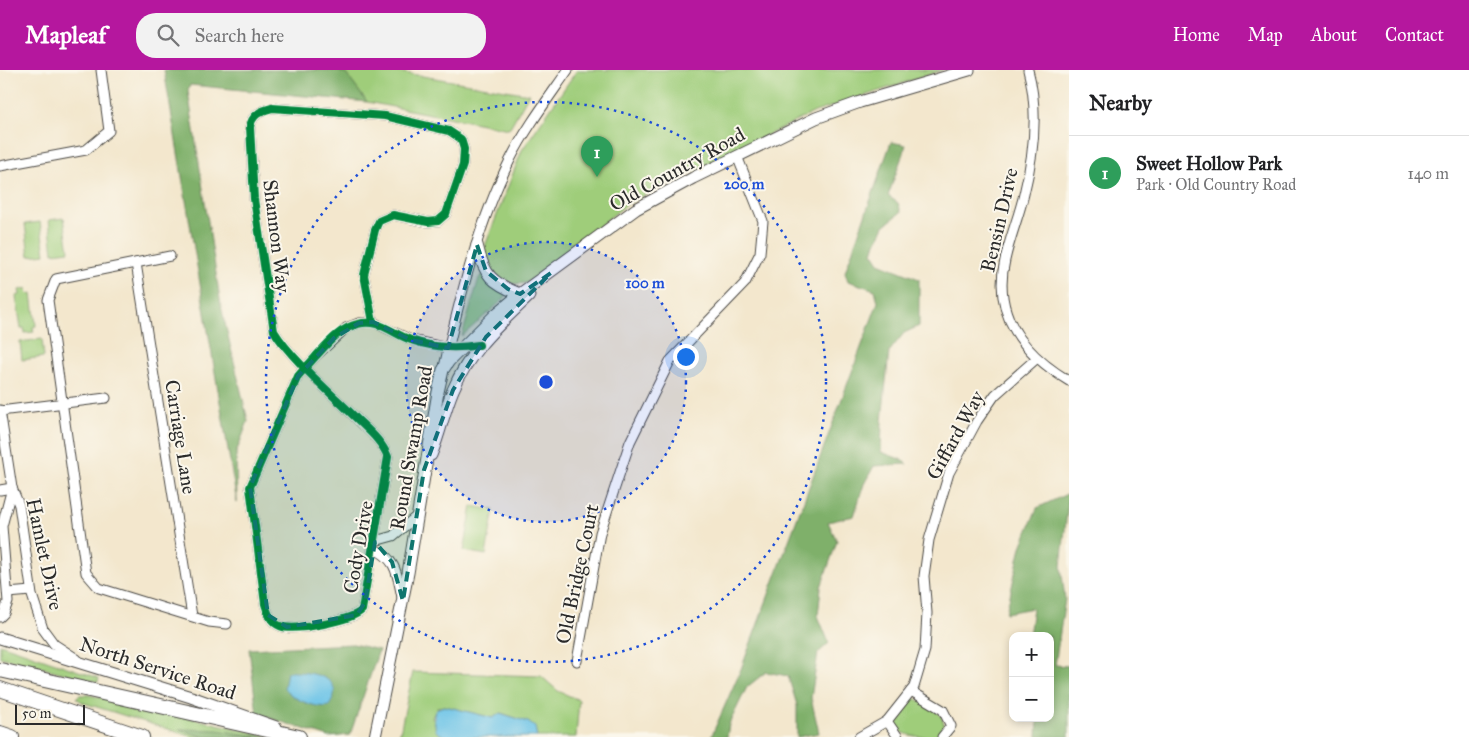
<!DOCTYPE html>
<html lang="en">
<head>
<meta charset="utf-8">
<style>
  body { margin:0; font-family:"IM FELL Great Primer",serif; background:#f2f2f2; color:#202124 }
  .controls { position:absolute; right:15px; bottom:15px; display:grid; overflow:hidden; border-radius:10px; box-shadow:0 2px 8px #0003 }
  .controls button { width:45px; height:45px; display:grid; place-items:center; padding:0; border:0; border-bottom:1px solid #e0e0e0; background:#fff; color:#202124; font:25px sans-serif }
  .scale { position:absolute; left:15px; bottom:12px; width:70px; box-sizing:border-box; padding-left:5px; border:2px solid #2b2b2b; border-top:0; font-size:14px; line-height:18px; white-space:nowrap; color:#2b2b2b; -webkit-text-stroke:4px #fbf7ec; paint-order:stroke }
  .you { position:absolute; left:685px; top:286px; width:18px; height:18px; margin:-12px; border:4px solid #fff; border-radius:50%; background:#1a73e8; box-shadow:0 0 0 8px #1a73e833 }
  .badge { display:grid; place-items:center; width:32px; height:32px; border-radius:50%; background:#b5179e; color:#fff; font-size:16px; font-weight:700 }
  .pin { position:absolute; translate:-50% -41px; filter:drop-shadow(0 1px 2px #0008) }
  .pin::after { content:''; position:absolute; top:26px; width:18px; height:15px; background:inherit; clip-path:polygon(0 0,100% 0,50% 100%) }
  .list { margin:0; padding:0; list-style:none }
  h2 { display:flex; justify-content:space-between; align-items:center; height:65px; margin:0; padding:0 20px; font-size:21px }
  h2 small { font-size:16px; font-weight:400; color:#757577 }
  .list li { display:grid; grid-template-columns:32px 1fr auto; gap:15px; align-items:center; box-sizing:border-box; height:75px; padding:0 20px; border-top:1px solid #e0e0e0 }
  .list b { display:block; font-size:19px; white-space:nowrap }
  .list p { margin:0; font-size:16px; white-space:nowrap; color:#757577 }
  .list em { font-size:16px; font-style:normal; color:#757577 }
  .icon { flex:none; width:28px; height:28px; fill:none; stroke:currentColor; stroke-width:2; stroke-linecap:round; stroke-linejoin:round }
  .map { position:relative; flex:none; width:1069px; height:667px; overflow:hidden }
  header { display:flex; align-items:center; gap:30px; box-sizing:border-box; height:70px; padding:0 25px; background:#b5179e; color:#fff }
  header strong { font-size:24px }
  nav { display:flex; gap:28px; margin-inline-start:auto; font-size:18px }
  .search { width:350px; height:45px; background:#f2f2f2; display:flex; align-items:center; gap:12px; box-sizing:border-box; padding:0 18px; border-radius:20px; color:#757577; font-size:19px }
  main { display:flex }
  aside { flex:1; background:#fff }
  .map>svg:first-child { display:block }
  .green { fill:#9fcd7a; stroke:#657c52 }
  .forest { fill:#7fb06a; stroke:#556e4a }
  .water { fill:#6ac3e7; stroke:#4a7789 }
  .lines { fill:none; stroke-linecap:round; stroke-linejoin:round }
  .minor-casing { stroke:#494743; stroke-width:11 }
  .major-casing { stroke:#494743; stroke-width:13 }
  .highway-casing { stroke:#494743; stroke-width:16 }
  .minor { stroke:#fff; stroke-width:9 }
  .major { stroke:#fff; stroke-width:11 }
  .highway { stroke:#fff; stroke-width:14 }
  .cycleway-casing { stroke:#fbf7ec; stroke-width:11 }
  .cycleway { stroke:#00873e; stroke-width:8 }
  .marked { fill:#0f766e; fill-opacity:0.2; stroke:#0f766e; stroke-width:4; stroke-dasharray:10 6; stroke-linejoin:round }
  .ring { fill:none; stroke:#1d4ed8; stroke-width:2.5; stroke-dasharray:2.5 5 }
  .labels { text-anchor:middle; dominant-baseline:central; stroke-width:4; stroke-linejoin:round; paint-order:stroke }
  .street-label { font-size:20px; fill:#2b2b2b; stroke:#fbf7ec }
  .centre { fill:#1d4ed8; stroke:#fbf7ec; stroke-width:2.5 }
  .ring-label { font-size:15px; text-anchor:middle; font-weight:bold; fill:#1d4ed8; stroke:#fbf7ec; stroke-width:4; stroke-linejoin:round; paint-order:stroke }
</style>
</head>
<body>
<header>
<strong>Mapleaf</strong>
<div class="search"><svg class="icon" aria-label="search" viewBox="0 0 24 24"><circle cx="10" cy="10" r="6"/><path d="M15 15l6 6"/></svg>Search here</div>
<nav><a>Home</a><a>Map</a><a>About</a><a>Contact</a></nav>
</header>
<main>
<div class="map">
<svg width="1069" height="667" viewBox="0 0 1069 667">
  <rect width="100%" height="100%" fill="#fbf7ec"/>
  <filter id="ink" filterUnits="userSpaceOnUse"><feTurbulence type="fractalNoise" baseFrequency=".02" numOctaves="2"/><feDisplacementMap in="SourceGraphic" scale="10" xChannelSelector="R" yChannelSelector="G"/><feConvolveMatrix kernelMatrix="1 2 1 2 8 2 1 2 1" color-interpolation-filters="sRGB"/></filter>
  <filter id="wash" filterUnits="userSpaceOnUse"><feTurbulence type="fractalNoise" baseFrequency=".0096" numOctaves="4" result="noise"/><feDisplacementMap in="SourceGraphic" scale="20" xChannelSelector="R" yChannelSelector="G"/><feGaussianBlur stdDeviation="1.12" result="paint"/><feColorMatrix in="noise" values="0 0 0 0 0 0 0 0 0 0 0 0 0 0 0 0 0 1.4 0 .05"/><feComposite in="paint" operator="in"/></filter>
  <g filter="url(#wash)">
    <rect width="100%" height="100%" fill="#f3e7cd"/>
    <g class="green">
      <polygon points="335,0 387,0 529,24 509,59 367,32 346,4"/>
      <polygon points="577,0 943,0 815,42 627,134 537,206 526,213 512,214 498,207 488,196 485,176 522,80"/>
      <polygon points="64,148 69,181 53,183 49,150"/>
      <polygon points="40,152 45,184 29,186 25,154"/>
      <polygon points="482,205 506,224 505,228 462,266 479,208"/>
      <polygon points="27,218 28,224 32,223 36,256 33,257 34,262 25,263 24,258 21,258 16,226 20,225 19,220"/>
      <polygon points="42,269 44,287 22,290 20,272"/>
      <polygon points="472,436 494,440 486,485 464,481"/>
      <polygon points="0,574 99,608 98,612 0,587"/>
      <polygon points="413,602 541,606 558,621 579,630 576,667 537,667 535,658 528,652 501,643 493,648 445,636 438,637 432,647 440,664 450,667 399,667"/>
      <polygon points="79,625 89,625 274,667 193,667 84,633 76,628"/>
      <path d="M912,627C925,633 945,641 944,658L937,667C917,667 901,667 891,652Z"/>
    </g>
    <g class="forest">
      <polygon points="164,0 335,0 346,4 367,32 190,15 188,21 221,236 248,351 236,383 237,433"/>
      <polygon points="891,72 906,75 888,126 898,133 901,142 884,156 872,182 879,193 919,209 919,256 904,263 889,282 882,351 881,382 900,389 907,394 874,396 864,414 854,446 828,452 837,471 821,517 818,546 829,573 818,583 811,628 819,663 797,667 797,635 788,606 766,602 747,617 729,654 727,667 711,667 741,599 878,232 875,220 848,211 845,202"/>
      <polygon points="1069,423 1061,496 1065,529 1055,595 1069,596 1069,667 1037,667 1038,648 1050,648 1050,566 1029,566 1033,538 1006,543 1021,477 1037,438"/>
      <polygon points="353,574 379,580 350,665 329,667 257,644 249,579"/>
      <polygon points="179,659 217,660 265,667 204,667"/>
    </g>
    <g class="water">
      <path d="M287,602C308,601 349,606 329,636C316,639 292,629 284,618Z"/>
      <path d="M445,636L493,648L500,643L528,652L535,657L537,667H450C445,666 441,665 437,662C434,658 436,659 435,654C433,644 433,638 445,636Z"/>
    </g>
  </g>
  <g filter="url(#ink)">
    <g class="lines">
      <g class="minor-casing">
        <g id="minor">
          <path d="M1028,0C1039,40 1034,84 1024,124C1019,146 1010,167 1005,190C992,245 1024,284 1069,311"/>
          <polyline points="0,96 86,80 109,61 101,0"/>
          <polyline points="170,186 56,209 48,230 86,503 99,518 209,552 227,554"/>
          <polyline points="136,193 192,546"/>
          <path d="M373,252L364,205L375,160L379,151L393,145L428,152L438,151L446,144L463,95L464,79L461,69L449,61L385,46L272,38C260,41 252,45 250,57L254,129L274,261C290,288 333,325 356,348C368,360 382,371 388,387L362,540C351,551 294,562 280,556C270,552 268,543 265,534L250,417L298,306C304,299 310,293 316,286L346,258L359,253L373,252L411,270L448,278L465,277"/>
          <path d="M444,297C460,227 478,154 510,90C526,58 548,29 568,0"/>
          <polyline points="0,340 12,418 19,435 32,525 43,559 54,574 77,589"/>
          <polyline points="0,341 106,328"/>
          <polyline points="0,420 12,418"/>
          <polyline points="375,471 393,466 418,445"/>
          <path d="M374,479C397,489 397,505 402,527"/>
          <polyline points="8,523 31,521"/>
          <polyline points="0,547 4,543 8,532 2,456 12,418"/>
          <polyline points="577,591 600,463 630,372 670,291 745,213 760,183 763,151 737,86"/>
          <polyline points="911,621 943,640 951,656 942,667"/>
          <polyline points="887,651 898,667"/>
          <polyline points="859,667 887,651 914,617 925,580 927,543 924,506 929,470 949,403 977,351 995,325 1037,288"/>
        </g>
      </g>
      <g class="major-casing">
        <g id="major">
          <path d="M477,175C484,206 492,213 520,224"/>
          <path d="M431,385C440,364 444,341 453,320C471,278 498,256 529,226"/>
          <polyline points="0,568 191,627 276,657"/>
          <polyline points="375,667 408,503 438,322 443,300 449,291 495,245 520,224 636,139 693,108 816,48 860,32 969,0"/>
        </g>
      </g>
      <g class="highway-casing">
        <g id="highway">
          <polyline points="0,600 299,667"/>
          <polyline points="0,619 142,667"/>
          <polyline points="0,663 12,667"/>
        </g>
      </g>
      <use href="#minor" class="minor"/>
      <use href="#major" class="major"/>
      <use href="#highway" class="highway"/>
      <g class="cycleway-casing">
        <path id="cycleway" d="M373,252L364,205L375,160L379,151L393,145L428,152L438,151L446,144L463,95L464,79L461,69L449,61L385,46L272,38C260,41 252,45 250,57L254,129L274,261C290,288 333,325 356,348C368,360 382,371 388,387L362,540C351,551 294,562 280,556C270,552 268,543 265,534L250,417L298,306C304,299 310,293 316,286C328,273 340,258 358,254C378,248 393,264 411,270C434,278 456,279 479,275"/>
      </g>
      <use href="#cycleway" class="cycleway"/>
    </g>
  </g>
  <path class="marked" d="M477,175L486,201L508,219L520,224L551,203L486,267L453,320L424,400L403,531L392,492L375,472L365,532L357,545L287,557L268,545L250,417L298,306L334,268L359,253L373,252L411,270L448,278Z"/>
  <circle cx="546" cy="312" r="140" fill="#1d4ed8" fill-opacity=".12"/>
  <g class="ring">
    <circle cx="546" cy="312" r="140"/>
    <circle cx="546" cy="312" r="280"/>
  </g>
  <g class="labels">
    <g class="street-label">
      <text transform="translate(677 99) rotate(-29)">Old Country Road</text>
      <text transform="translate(999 150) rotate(-77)">Bensin Drive</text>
      <text transform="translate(277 166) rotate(83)">Shannon Way</text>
      <text transform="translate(955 365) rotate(-61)">Giffard Way</text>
      <text transform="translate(181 367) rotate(81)">Carriage Lane</text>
      <text transform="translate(411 378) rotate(-80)">Round Swamp Road</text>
      <text transform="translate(358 477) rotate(-80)">Cody Drive</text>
      <text transform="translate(45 484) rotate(78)">Hamlet Drive</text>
      <text transform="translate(577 504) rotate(-78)">Old Bridge Court</text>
      <text transform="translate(158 598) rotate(18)">North Service Road</text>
    </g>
  </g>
  <circle cx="546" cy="312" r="8" class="centre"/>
  <g class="ring-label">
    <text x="744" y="119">200 m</text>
    <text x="645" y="218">100 m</text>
  </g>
</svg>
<div class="controls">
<button>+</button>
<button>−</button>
</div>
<div class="scale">50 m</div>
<div class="you"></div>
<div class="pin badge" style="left:597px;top:107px;background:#2e9e5b">1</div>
</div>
<aside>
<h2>Nearby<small></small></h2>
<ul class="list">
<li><span class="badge" style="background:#2e9e5b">1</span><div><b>Sweet Hollow Park</b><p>Park · Old Country Road</p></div><em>140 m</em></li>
</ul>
</aside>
</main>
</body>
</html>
